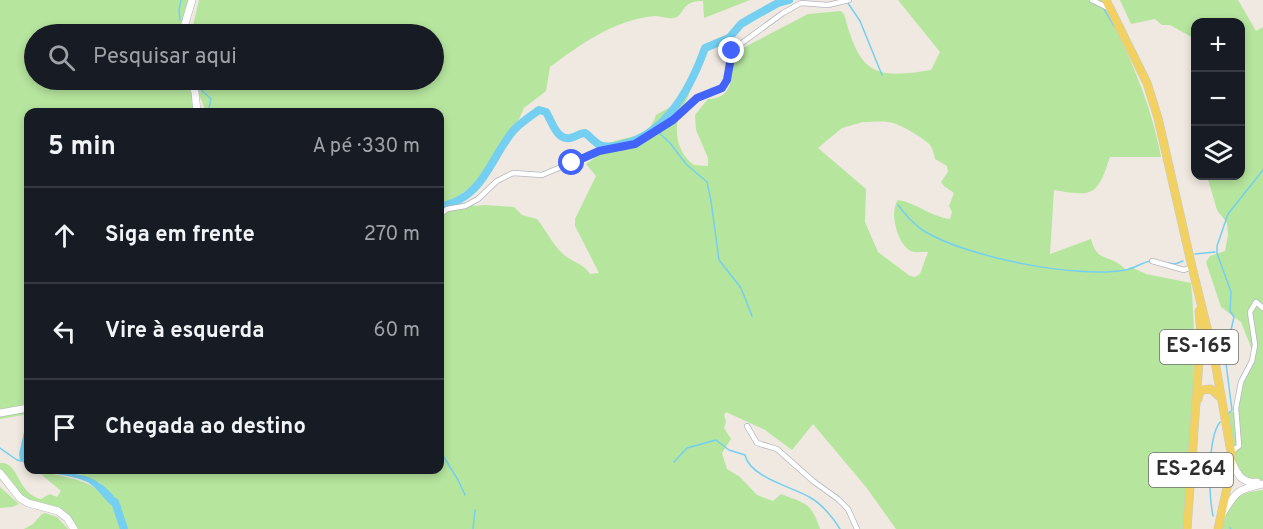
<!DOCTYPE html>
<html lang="pt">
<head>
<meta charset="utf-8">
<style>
  body { margin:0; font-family:Overpass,sans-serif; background:#242831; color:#f1f3f6 }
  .controls { position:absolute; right:18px; top:18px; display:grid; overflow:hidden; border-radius:12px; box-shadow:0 3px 9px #0003 }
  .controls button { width:54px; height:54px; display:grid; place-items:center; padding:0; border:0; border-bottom:2px solid #363941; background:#171b24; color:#f1f3f6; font:30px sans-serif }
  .stop { position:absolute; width:18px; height:18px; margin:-14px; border:4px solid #4264fb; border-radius:50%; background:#fff }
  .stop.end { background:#4264fb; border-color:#fff; box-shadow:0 2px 6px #0008 }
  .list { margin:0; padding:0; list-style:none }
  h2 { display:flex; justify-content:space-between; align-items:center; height:78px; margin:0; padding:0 24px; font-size:26px }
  h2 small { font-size:20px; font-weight:400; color:#9ea1a6 }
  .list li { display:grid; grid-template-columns:39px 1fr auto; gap:18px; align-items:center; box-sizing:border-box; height:96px; padding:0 24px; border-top:2px solid #363941 }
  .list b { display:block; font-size:22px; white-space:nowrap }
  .list em { font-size:20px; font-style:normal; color:#9ea1a6 }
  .icon { flex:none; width:33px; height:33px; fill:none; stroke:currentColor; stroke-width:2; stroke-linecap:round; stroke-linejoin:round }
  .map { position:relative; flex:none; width:1263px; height:529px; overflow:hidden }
  .search { position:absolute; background:#171b24; box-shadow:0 3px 9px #0003; left:24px; top:24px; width:420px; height:66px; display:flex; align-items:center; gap:15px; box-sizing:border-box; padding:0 21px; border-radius:33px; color:#9ea1a6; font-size:22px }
  .panel { position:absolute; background:#171b24; box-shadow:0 3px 9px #0003; left:24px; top:108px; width:420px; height:366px; border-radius:12px }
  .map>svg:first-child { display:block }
  .green { fill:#b6e59e; fill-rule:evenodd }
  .water { fill:#75cff0 }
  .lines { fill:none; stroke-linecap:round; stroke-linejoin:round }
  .stream { stroke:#75cff0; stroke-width:1.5 }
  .river { stroke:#75cff0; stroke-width:8 }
  .street-casing { stroke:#b4b7c1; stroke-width:6 }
  .secondary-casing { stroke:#b4b7c1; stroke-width:8 }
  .primary-casing { stroke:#c9c9c9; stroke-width:9 }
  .street { stroke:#fff; stroke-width:4.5 }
  .secondary { stroke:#fff; stroke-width:7 }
  .primary { stroke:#f2d163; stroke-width:8 }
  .route { stroke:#4264fb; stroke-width:8 }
  .labels { text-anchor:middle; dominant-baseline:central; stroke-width:5; stroke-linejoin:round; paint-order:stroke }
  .shield { fill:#fff; stroke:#6d6d6d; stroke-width:1.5 }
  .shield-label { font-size:20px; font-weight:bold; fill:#2e2e2e }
</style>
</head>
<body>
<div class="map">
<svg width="1263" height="529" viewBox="0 0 1263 529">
  <rect width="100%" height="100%" fill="#efe9e1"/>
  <g class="green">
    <polygon points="0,0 191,0 183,34 34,34 34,80 187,80 197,112 28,112 28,414 0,419"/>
    <path d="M199,0H750L704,18L703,1C680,0 685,17 673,18C667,19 660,16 654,16C614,20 581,44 550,67L546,91L524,108L515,128L505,138L485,176L450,202L440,204V112H206L193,80H434V34H191Z"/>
    <path d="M898,0H1102C1128,54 1150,98 1161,157H1110C1097,196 1094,197 1054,190L1050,254L1091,239C1097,264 1111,253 1126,270L1131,267L1146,274L1191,283C1199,365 1189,447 1184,529H896L866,487L813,424L792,450L765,430L726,412L724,415L726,422L724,428L731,439L722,453L727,469L740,477L757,495L773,501L781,494C806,504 811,502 820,529H74L65,516L42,509L0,480V463C20,462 16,493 41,499L50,494L57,497L61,491L36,470H40C71,481 94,476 114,509L117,500L100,483L77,473L52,470H440V209L463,203L476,206L484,205L514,207L522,215L537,219C546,230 552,244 563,254C572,262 583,263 590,274L599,273L575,226V219L596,176L586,164C600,156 594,153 600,147C602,146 604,146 605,145C623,135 649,141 656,115L674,105L681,91L691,84C689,101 682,105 678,119C674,137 680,155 694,165L708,166V158L696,130L695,115L708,99C733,99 732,77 732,59L739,50L808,14L841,11L844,14C860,72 871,80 931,70L940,52ZM863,122C872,122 880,121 888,122C897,122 924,138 930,145C933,149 934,154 935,159L947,166L948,172L941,182L944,186L954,193L949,206L952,212L950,219C931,217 917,203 898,200C889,211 897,242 909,250C915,254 922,251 928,252L920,274L915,277L910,276L878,252L865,222L866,189L818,148L842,128Z"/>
    <polygon points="1120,0 1238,0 1256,31 1263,27 1263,482 1257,483 1236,473 1233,439 1226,412 1236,412 1240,389 1252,364 1253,352 1241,322 1221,307 1206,262 1210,256 1225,251 1228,235 1227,223 1217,210 1207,176 1240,176 1240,22 1196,22 1195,39 1170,25 1162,25 1155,19 1131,24"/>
    <polygon points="0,487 19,504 12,507 0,508"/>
    <path d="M1263,490V529H1221C1232,501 1231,494 1263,490Z"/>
    <polygon points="45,513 57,517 68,529 24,529 33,524 42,514"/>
  </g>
  <g class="water">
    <polygon points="28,429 28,441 25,452 28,466 20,460 19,454 24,432"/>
    <path d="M40,470C50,469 58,472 68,473C93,475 107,485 121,506L120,510C110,509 99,488 87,482C73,475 55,475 40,470Z"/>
  </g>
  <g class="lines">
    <g class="stream">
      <polyline points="848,3 860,21 882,75"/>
      <polyline points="1104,9 1114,26"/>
      <polyline points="180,20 179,10 181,0"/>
      <polyline points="190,29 191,34"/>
      <polyline points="198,80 198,87 211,99 208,112"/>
      <polyline points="658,132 670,143 686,164 707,182 711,201 719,260 741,288 752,316"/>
      <path d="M898,205C906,215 913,224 924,231C966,257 1077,279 1125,270C1134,269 1142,262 1151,261"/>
      <polyline points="1195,254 1215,252"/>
      <polyline points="1168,263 1175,264 1183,261"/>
      <polyline points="1229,413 1232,410 1225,356 1234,317 1230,311 1231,292 1217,253 1217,246 1228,214 1263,170"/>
      <polyline points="0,448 17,460 21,461"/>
      <polyline points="440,451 458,480 465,495"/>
      <path d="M674,462L687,448L716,440L729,450L745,455C750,478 794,487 811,498C822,504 834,519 840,529"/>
      <path d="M1213,516C1209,496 1207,439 1220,422"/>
      <polyline points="1230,528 1231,529"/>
      <polyline points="473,529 475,510"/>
    </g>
    <g class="river">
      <path d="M440,207C484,197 488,162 513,131C520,123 531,116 539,110L546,112C552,121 556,140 570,138C576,137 579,133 585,133C590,136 594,142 600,145C606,148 616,146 623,144C666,134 691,87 705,48L729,38L741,24L751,18L778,3L789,0"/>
      <polyline points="115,502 124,529"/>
    </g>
    <g class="street-casing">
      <g id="street">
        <polyline points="1092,0 1108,8"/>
        <polyline points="440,215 447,209 465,206 478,199 497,181 513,173 542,175 599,151 625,147 635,144 673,120 697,98 722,88 727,80 735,48 783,13 801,3 828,5 849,0"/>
        <polyline points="1152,261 1184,270 1192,267"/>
        <polyline points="747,426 757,443 777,449 813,481 838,499 848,509 857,529"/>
        <polyline points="1231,452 1239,446 1236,408 1241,382 1252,361 1255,345 1250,312 1256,302 1263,308"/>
      </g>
    </g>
    <g class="secondary-casing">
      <g id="secondary">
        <polyline points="182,34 192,0"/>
        <polyline points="190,80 195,92 197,112"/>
        <polyline points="0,413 28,408"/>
        <path d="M1231,460C1237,473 1241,484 1257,482"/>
        <polyline points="0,473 20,498 28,503 58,511 67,518 74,529"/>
        <path d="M1222,514C1237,491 1236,490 1263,484"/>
      </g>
    </g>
    <g class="primary-casing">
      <g id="primary">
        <polyline points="1106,0 1147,83 1158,118 1192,267 1214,356 1231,452 1230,474 1218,529"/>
        <polyline points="1198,399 1199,394 1202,390 1211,389 1219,396"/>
        <polyline points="1187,529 1201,332 1199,311"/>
      </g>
    </g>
    <use href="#street" class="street"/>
    <use href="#secondary" class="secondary"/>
    <use href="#primary" class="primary"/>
  </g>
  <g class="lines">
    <polyline class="route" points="572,163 599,151 635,144 673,120 697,98 722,88 727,80 732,51"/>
  </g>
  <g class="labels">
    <g class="shield">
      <rect x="1160" y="330" width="78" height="34" rx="4.5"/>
      <rect x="1149" y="453" width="84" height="34" rx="4.5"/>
    </g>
    <g class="shield-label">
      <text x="1199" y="347">ES-165</text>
      <text x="1191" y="470">ES-264</text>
    </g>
  </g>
</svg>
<div class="controls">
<button>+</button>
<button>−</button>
<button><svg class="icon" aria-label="layers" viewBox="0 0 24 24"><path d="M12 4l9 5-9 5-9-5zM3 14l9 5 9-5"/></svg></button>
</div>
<div class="stop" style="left:572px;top:163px"></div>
<div class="stop end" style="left:732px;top:51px"></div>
<div class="search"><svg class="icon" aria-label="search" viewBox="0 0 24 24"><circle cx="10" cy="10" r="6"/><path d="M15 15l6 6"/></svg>Pesquisar aqui</div>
<section class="panel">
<h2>5 min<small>A pé · 330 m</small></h2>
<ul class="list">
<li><svg class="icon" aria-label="ahead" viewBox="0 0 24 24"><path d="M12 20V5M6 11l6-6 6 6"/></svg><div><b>Siga em frente</b></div><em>270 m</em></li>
<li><svg class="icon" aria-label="left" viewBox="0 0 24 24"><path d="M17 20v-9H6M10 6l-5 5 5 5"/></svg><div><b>Vire à esquerda</b></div><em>60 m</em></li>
<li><svg class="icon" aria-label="arrive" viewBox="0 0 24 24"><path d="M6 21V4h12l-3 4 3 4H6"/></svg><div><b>Chegada ao destino</b></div></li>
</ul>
</section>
</div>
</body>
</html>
